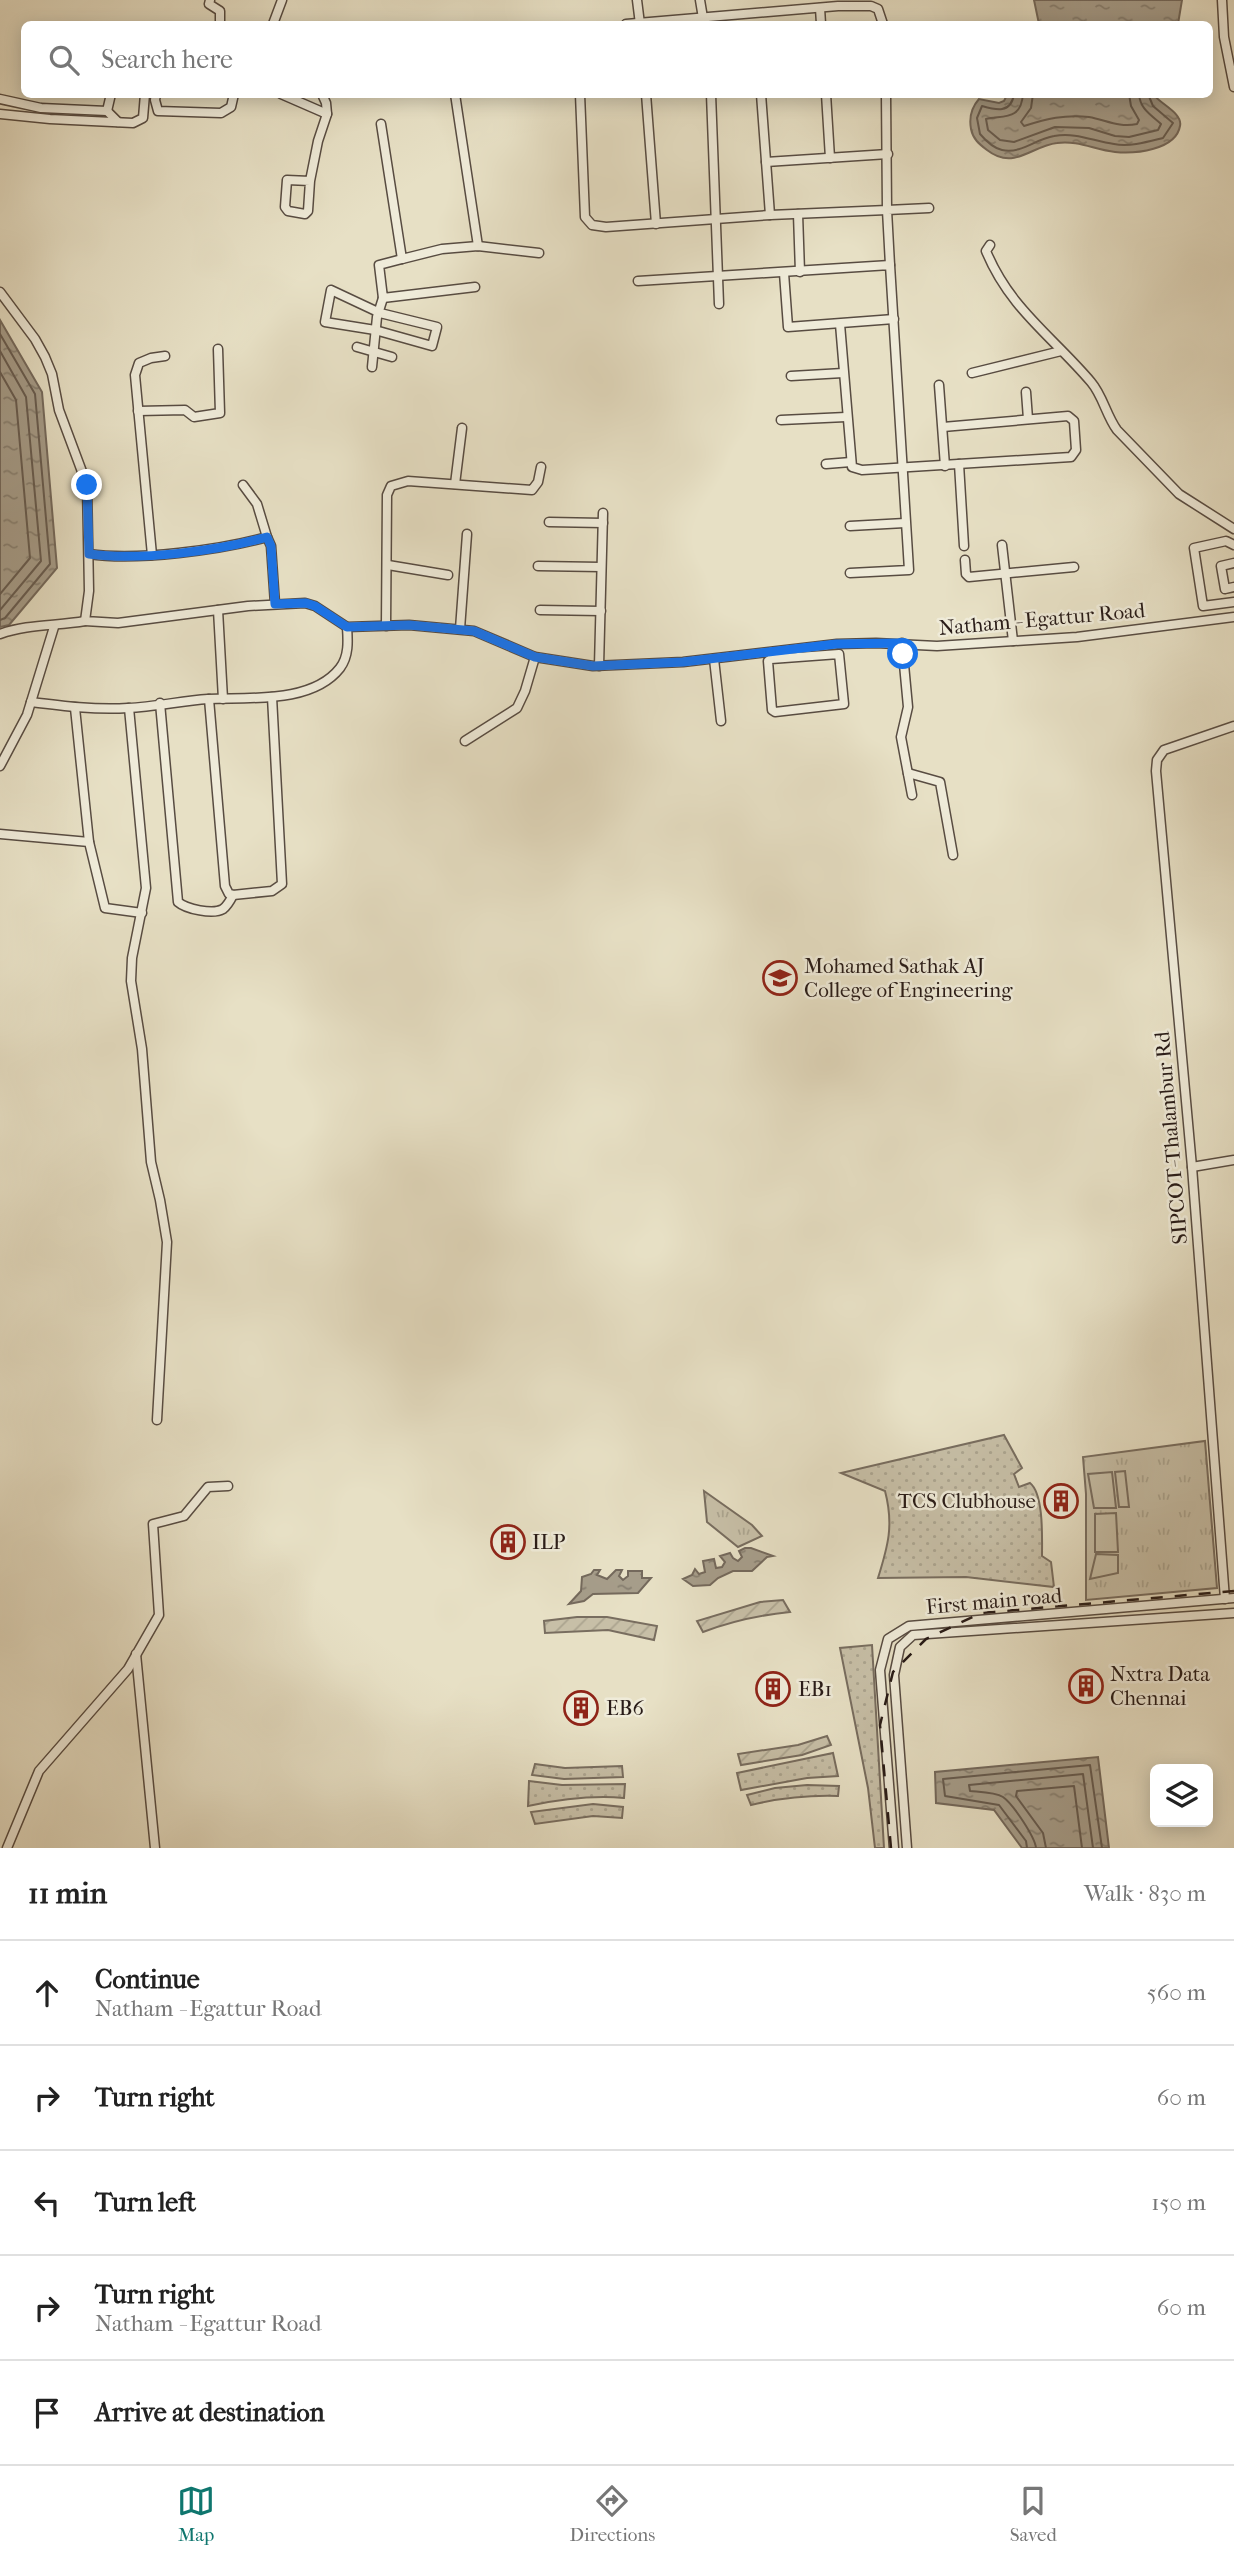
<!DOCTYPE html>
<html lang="en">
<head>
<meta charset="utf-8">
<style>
  body { margin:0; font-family:"IM FELL French Canon",serif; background:#f2f2f2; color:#222 }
  .controls { position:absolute; right:21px; bottom:21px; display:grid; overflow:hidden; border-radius:10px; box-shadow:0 4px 18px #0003 }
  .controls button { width:63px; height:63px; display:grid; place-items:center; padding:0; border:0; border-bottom:2px solid #e0e0e0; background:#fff; color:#222; font:35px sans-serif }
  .stop { position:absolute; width:21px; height:21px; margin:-16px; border:5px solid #1a73e8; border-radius:50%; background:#fff }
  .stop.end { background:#1a73e8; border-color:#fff; box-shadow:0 2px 7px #0008 }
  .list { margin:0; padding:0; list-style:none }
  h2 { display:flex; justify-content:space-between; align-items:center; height:91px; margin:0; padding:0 28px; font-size:30px }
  h2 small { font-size:23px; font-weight:400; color:#767676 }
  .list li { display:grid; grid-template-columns:46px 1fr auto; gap:21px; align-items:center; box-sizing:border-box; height:105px; padding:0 28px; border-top:2px solid #e0e0e0 }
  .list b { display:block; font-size:26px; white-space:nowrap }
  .list p { margin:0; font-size:23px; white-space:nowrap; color:#767676 }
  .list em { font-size:23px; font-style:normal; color:#767676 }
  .icon { flex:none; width:38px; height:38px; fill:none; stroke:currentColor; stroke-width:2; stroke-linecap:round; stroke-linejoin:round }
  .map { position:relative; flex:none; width:1234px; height:1848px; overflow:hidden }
  .search { position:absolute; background:#fff; box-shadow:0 4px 18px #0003; left:21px; right:21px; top:21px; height:77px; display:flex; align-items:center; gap:18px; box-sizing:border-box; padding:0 24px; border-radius:10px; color:#767676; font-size:26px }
  .sheet { height:616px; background:#fff }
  nav { display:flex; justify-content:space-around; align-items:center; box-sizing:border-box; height:98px; border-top:2px solid #e0e0e0; background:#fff; font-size:19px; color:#767676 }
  nav a { display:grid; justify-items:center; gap:4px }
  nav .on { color:#0f766e }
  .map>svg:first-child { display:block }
  .grass { fill:url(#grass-dots); stroke:#786d5f; stroke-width:2 }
  .park { fill:url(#park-tufts); stroke:#786d5f; stroke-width:2 }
  .garden { fill:url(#garden-furrows); stroke:#786d5f; stroke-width:2 }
  .pitch { fill:#c7bfa7; stroke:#786d5f; stroke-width:2 }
  .water { fill:url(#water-ripples); stroke:#74695c; stroke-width:2 }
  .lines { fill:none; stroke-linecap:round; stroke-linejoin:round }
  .shore { stroke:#675c50; stroke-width:2 }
  .minor-casing { stroke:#584c42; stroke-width:11 }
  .minor { stroke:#efebd9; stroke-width:8 }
  .rail { stroke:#281b17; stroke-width:2.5; stroke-dasharray:12 12; stroke-linecap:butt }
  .route { stroke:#1a73e8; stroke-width:9 }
  .labels { text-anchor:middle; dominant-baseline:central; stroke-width:5; stroke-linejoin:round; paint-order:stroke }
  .street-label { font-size:21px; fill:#281b17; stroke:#efebd9 }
  .poi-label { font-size:21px; fill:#281b17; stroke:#efebd9; text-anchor:start }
</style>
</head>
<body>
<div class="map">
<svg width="1234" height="1848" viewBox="0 0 1234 1848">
  <defs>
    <pattern id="grass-dots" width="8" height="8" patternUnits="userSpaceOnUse" patternTransform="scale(1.75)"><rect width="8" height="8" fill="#c7bfa7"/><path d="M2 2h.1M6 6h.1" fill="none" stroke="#aba48f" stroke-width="1.8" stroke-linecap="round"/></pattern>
    <pattern id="park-tufts" width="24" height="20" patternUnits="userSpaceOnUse" patternTransform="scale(1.75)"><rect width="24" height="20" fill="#c7bfa7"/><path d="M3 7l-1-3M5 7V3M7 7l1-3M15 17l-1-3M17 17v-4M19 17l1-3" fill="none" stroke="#aba48f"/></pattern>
    <pattern id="garden-furrows" width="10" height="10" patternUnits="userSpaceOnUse" patternTransform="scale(1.75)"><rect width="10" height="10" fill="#c7bfa7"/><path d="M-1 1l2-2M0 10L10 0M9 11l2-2" fill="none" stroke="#aba48f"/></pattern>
    <pattern id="water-ripples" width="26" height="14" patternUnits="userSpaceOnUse" patternTransform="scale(1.75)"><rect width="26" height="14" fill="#a69d8a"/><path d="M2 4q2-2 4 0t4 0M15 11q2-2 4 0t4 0" fill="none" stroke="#877f70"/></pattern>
  </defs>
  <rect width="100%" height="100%" fill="#e7e0c5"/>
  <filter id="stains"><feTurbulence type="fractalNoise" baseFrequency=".00286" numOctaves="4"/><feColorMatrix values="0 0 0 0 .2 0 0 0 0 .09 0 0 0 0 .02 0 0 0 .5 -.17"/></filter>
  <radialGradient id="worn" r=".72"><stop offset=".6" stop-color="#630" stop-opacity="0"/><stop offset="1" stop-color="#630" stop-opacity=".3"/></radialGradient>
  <g class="grass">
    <path d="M1004,1435L1022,1468L1014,1474L1019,1487L1030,1483C1044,1494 1042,1539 1042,1556L1051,1562L1054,1587L966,1577L878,1578C888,1546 894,1525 885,1491L841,1473Z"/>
    <polygon points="872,1645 884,1848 875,1848 868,1788 840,1648"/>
    <polygon points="833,1753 838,1776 807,1778 741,1790 737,1773"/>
    <polygon points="535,1764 565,1768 622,1766 623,1777 564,1779 532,1775"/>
    <path d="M529,1781L562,1785L625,1784L624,1798C591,1795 561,1799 528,1806Z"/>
    <path d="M807,1785L839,1786L838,1796C807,1795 780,1798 751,1805L747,1795L775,1788Z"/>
    <polygon points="593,1804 623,1807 622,1818 593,1816 535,1824 531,1812"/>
  </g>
  <g class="park">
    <polygon points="1205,1441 1217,1588 1086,1600 1086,1494 1083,1457"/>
    <polygon points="704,1491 752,1525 762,1536 738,1547 707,1522"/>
  </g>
  <g class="garden">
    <path d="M783,1600L790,1612C760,1615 732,1621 703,1632L697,1621L760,1602Z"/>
    <polygon points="577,1617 607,1617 657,1626 654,1640 608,1630 545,1633 544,1621"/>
    <polygon points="827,1736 831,1745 802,1755 741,1765 738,1754 798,1745"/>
  </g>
  <g class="pitch">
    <polygon points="1125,1471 1129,1507 1119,1507 1115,1472"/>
    <polygon points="1112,1472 1116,1508 1094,1508 1088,1474"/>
    <polygon points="1116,1513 1118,1552 1095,1552 1095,1514"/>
    <polygon points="1096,1554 1118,1555 1118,1573 1090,1579"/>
  </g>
  <g class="water">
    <polygon points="1034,0 1182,0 1178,24 1039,24"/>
    <path d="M1153,94C1160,104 1183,113 1180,126C1176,150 1135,154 1115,152C1095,150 1078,140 1057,143C1031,146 1014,171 987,150C979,144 973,139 971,129C969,118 971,108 979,99L999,103L1004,101L1007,95Z"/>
    <polygon points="0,320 42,392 57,568 9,625 0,627"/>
    <polygon points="745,1548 751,1548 773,1556 767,1557 752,1571 733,1571 718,1578 710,1585 693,1586 683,1579 692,1575 695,1569 699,1574 705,1572 703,1561 714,1559 716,1568 722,1567 725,1562 720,1556 730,1553 733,1558 738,1561 742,1557 739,1551"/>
    <polygon points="594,1570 600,1570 597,1575 607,1579 616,1570 622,1570 619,1576 623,1580 628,1576 628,1571 642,1571 642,1578 651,1578 638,1593 593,1594 584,1601 569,1604 581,1591 582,1577 591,1574"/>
    <polygon points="1098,1757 1109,1848 1022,1848 994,1810 936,1803 935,1772"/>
  </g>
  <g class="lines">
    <g class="shore">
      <path d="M1014,94C1011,114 996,110 982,106L977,118L980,134C986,141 993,148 1002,150C1022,154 1035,139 1054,136C1076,132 1093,141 1114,144C1130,147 1147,142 1163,138L1173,123L1153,106L1148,94"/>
      <path d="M1023,94C1021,121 1003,115 986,119L988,130L1000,140L1014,142L1055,127L1089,128L1115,136L1129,137L1158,130L1161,124C1151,115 1140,109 1139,94"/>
      <path d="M1033,94L1031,108L1021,122L1024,126C1046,119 1065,114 1089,117C1106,120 1119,128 1137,124L1139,120L1131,106L1129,94"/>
      <polyline points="0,334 35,394 50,564 5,618 0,620"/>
      <polyline points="0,351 26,397 41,561 0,610"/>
      <polyline points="0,372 16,400 30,558 0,594"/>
      <polyline points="1027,1848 1026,1841 999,1805 945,1796 943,1779 1090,1765 1102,1848"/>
      <path d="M1036,1848C1035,1837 1013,1804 1003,1797C995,1792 980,1792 970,1791L969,1785L1083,1774L1093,1848"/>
      <polyline points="1046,1848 1043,1833 1016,1796 1017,1791 1074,1786 1082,1848"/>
    </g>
    <g class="minor-casing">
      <g id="minor">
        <polyline points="210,0 209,4 220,11 220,24"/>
        <polyline points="637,0 640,24"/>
        <polyline points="700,0 704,24"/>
        <polyline points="1222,0 1224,37 1234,87"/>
        <polyline points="820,8 821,24"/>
        <polyline points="273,24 282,0"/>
        <polyline points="626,24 838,6 871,6 878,9 883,24"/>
        <polyline points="156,94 155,100 158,111 221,113 231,107 234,94"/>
        <polyline points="281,94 327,114"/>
        <polyline points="455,94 478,246"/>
        <polyline points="580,94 585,217 592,225 606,227 770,215 887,210 886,94"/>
        <polyline points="646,94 656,224"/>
        <polyline points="711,94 719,304"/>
        <polyline points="761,94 770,215"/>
        <polyline points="826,94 830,158"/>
        <polyline points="0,99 41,108 107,111 118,122"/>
        <polyline points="107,111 111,94"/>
        <polyline points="0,114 50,119 133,123 143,118 145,94"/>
        <polyline points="381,124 402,259 442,249 478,246 539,253"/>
        <polyline points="766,162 888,154"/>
        <polyline points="310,181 287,180 285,207 288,211 305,214 308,211 310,181 318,141 327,114 326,103 322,94"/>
        <polyline points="798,214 800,272"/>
        <path d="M990,245L986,251C1010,309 1052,336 1091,382C1103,396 1106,415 1117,430L1179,494L1234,529"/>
        <polyline points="402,259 379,265 383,298 475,287"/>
        <polyline points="890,265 887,210 929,208"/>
        <polyline points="784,273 788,327 894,319"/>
        <polyline points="638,281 890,265 909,570 850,573"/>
        <polygon points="331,290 380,313 437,327 432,346 375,330 325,322"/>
        <polyline points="0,292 35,339 45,357 52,374 59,410 87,485 89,591 85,621 118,623 248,606 305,603 315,606 347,627 409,625 474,631 535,657 593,666 683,662 837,644 876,643 937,646 1077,637 1234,617"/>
        <polyline points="840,324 852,467 862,470 1071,457 1076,450 1074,421 1068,416 943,427"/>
        <polyline points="357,347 392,357"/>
        <polyline points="372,367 377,317 383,298"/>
        <polyline points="972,373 1061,351"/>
        <polyline points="791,376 843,373"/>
        <polyline points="939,385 945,466"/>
        <polyline points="1026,392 1028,419"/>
        <polyline points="138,411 185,410 194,417 220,413 218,349"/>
        <polyline points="781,420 846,417"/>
        <polyline points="826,464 851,462"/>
        <polyline points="959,464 964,546"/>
        <polyline points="455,484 462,428"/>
        <polyline points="243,485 257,504 267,537"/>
        <polyline points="549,522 603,523"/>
        <polyline points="850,526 905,523"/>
        <polyline points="1002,545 1013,641"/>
        <polyline points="1234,545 1226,541 1194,548 1203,606 1234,602"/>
        <path d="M89,554C137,561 221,550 267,537L271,546L275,604"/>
        <polyline points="152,555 135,375 139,363 151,358 165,356"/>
        <polyline points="965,560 966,574 969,577 1074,567"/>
        <polyline points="1234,563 1221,566 1225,589 1234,587"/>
        <polyline points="388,565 448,575"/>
        <polyline points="538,566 601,567"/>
        <polyline points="218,610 223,699"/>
        <polyline points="540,610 601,611"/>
        <polyline points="386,626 387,495 391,486 408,481 532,490 538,482 541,467"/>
        <polyline points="460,629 467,534"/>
        <path d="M0,634C27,624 57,626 85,621"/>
        <polyline points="902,643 908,707 901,737 912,795"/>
        <polyline points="714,659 721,721"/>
        <polyline points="771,659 768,661 772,710 775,712 844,704 839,654 771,659 774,652"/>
        <polyline points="599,666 603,513"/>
        <polyline points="209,699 225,886 229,894 233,895 272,891 282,884 272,697"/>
        <path d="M31,702C63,706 95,710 128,708C154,707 181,701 208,699C248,697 312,704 340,668C349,656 348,641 347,627"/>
        <path d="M160,703L178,902C186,909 213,915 223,909C227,906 231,899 233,895"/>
        <polyline points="75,708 89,842"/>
        <polyline points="129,708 146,888 132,958 131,981 142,1049 151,1162 160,1200 167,1242 157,1420"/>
        <polyline points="465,741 517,708 525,691 535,657"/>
        <polyline points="0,766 27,715 54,627"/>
        <polyline points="908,773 940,782 953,855"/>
        <polyline points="0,834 89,842 105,908 142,913"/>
        <polyline points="1192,1167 1234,1160"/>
        <polyline points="1225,1599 1192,1167 1156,771 1157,760 1164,750 1234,726"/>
        <polyline points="136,1654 155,1848"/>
        <polyline points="7,1848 39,1771 128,1669 159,1615 153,1524 184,1516 208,1487 228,1486"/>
        <polyline points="894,1848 880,1670 888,1639 909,1626 1234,1598"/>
        <polyline points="907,1848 894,1675 900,1647 913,1635 1234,1613"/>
      </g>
    </g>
    <use href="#minor" class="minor"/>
    <polyline class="rail" points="891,1848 880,1725 893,1672 926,1639 981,1613 1234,1591"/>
  </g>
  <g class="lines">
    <path class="route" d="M87,485L89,554C140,561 217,551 267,537L271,546L275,604L306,603L315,606L347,627L409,625L474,631L535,657L593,666L683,662L836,644L902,643L903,654"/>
  </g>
  <defs>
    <g id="university-ring" transform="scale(1.75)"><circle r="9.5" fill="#efebd9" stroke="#8f2418" stroke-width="1.5"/><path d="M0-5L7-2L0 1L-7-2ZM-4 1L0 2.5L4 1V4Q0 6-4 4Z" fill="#8f2418"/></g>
    <g id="building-ring" transform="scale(1.75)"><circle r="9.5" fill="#efebd9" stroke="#8f2418" stroke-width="1.5"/><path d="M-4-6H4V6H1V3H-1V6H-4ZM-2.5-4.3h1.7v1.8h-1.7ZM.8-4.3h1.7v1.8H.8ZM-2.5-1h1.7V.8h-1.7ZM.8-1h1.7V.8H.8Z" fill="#8f2418"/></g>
  </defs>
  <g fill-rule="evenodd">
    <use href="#university-ring" x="780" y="978"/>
    <use href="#building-ring" x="1061" y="1501"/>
    <use href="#building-ring" x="508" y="1542"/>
    <use href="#building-ring" x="1086" y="1686"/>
    <use href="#building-ring" x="773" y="1689"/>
    <use href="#building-ring" x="581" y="1708"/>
  </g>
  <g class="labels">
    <g class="street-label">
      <text transform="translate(1042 619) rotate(-5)">Natham - Egattur Road</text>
      <text transform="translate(1171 1138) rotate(-95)">SIPCOT-Thalambur Rd</text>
      <text transform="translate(994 1601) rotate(-5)">First main road</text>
    </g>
    <g class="poi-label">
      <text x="804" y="966">Mohamed Sathak AJ<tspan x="804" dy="24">College of Engineering</tspan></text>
      <text x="1036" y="1501" text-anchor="end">TCS Clubhouse</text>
      <text x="532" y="1542">ILP</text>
      <text x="1110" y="1674">Nxtra Data<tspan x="1110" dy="24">Chennai</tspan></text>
      <text x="798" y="1689">EB1</text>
      <text x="606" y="1708">EB6</text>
    </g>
  </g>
  <rect width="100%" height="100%" filter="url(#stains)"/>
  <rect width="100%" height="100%" fill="url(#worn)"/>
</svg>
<div class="controls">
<button><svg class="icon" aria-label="layers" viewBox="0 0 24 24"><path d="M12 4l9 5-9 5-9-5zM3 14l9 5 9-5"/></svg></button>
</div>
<div class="stop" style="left:903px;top:654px"></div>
<div class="stop end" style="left:87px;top:485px"></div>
<div class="search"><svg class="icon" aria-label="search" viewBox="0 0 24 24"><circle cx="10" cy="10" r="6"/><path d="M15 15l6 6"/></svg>Search here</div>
</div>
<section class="sheet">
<h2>11 min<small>Walk · 830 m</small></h2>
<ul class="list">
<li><svg class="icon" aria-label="ahead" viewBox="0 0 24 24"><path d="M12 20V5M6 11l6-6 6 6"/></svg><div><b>Continue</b><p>Natham - Egattur Road</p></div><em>560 m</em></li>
<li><svg class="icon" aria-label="right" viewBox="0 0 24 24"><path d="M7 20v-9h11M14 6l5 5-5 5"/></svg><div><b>Turn right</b></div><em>60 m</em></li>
<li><svg class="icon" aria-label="left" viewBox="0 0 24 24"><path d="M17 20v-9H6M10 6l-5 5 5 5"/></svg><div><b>Turn left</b></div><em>150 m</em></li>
<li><svg class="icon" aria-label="right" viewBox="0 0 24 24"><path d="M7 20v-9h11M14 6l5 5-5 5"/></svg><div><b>Turn right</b><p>Natham - Egattur Road</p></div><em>60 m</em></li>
<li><svg class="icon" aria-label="arrive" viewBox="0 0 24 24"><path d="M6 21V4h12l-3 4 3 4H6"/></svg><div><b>Arrive at destination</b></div></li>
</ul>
</section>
<nav>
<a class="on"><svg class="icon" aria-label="map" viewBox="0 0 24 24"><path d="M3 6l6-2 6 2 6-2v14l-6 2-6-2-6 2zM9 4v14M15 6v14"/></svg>Map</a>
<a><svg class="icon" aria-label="directions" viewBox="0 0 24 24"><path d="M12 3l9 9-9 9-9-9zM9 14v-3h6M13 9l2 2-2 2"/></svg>Directions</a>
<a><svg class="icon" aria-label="saved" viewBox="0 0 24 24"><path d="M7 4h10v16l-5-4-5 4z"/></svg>Saved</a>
</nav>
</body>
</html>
